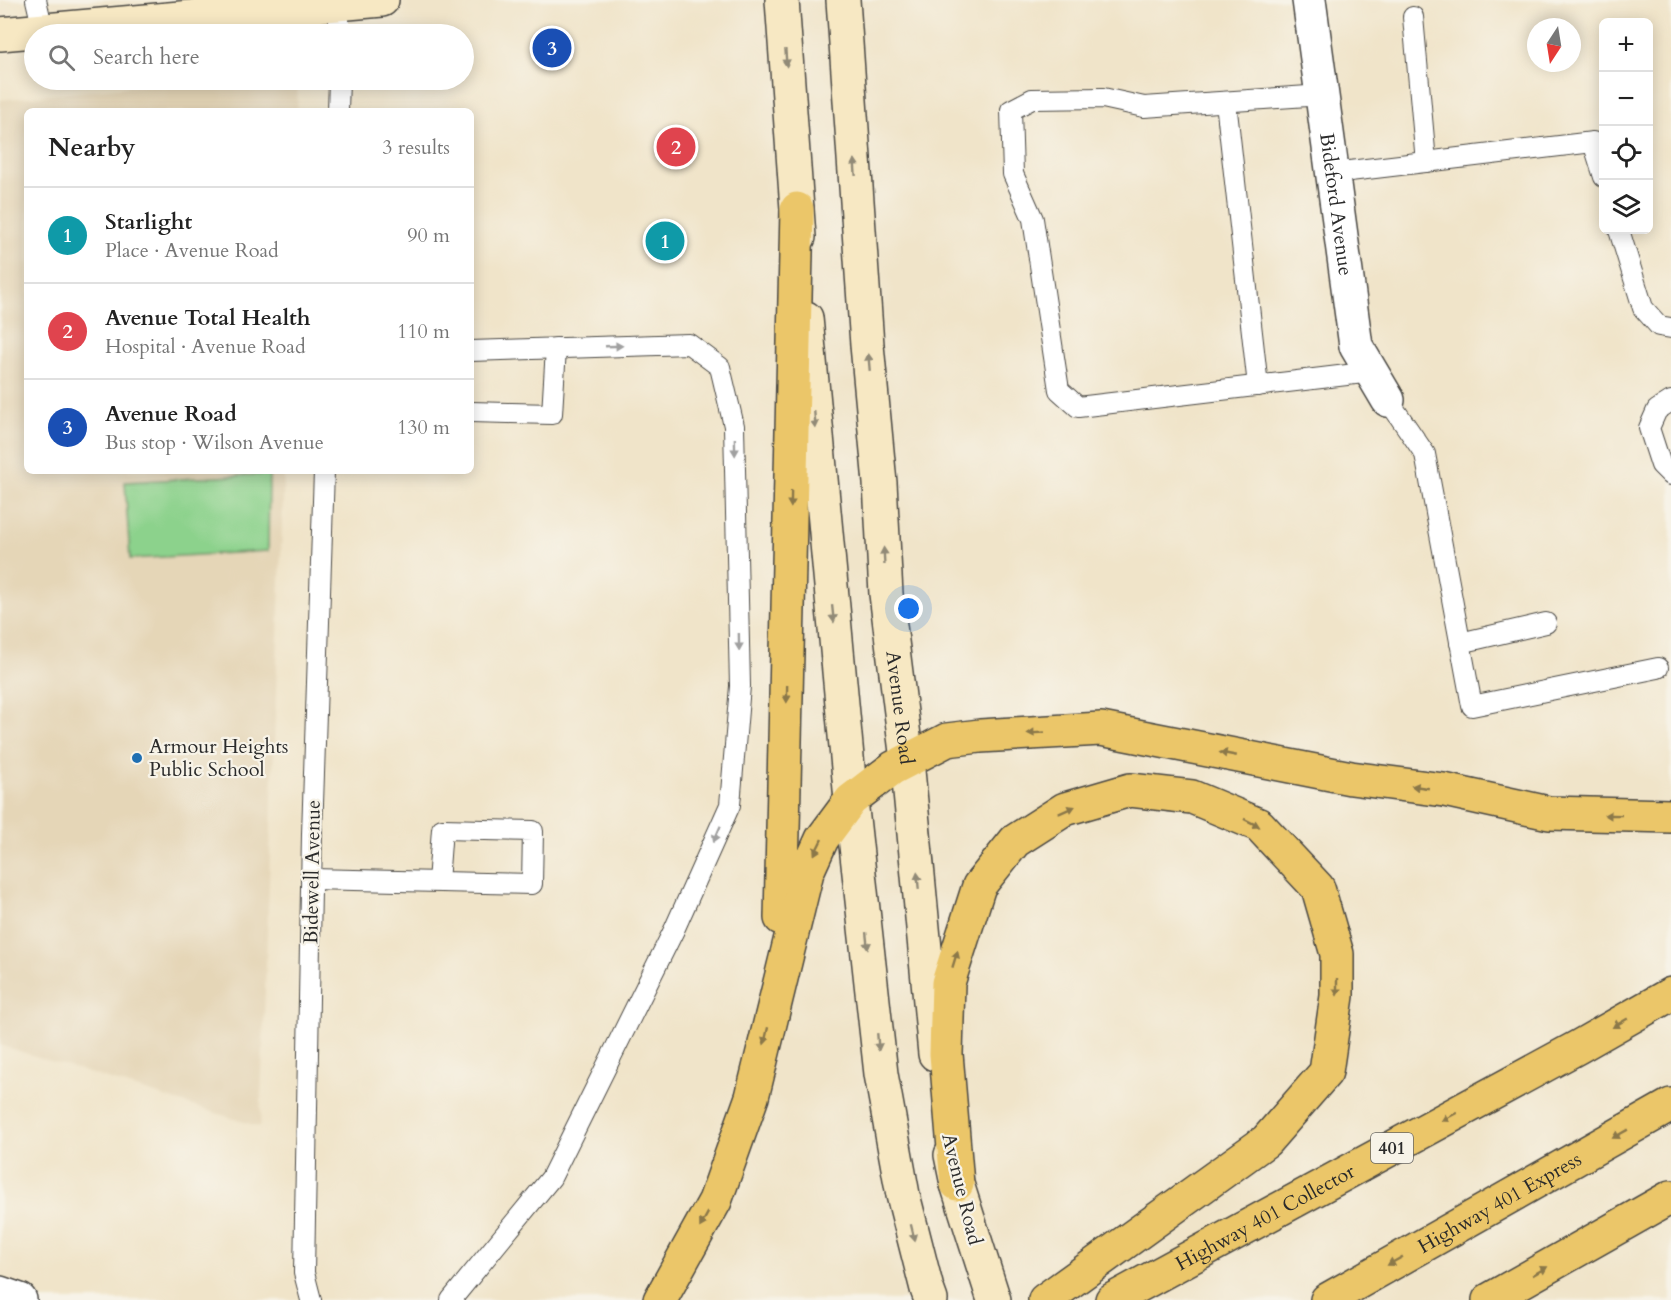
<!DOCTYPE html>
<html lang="en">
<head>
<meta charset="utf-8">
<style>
  body { margin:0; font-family:Cardo,serif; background:#f2f2f2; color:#222 }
  .controls { position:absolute; right:18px; top:18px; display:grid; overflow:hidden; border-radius:9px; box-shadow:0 3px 15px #0003 }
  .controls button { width:54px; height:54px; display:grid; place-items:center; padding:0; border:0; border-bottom:2px solid #e0e0e0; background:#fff; color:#222; font:30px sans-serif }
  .compass { position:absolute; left:1527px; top:18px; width:54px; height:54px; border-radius:50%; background:#fff; box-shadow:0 3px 15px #0003; rotate:192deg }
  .you { position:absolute; left:909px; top:609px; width:21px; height:21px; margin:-15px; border:4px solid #fff; border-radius:50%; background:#1a73e8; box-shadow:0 0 0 9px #1a73e833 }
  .badge { display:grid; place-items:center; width:39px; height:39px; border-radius:50%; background:#ea580c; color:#fff; font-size:20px; font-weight:700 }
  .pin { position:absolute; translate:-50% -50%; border:3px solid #fff; box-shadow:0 2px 6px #0006 }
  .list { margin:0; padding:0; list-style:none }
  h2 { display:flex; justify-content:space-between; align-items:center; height:78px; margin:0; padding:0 24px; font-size:26px }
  h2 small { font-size:20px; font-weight:400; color:#767676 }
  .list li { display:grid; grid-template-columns:39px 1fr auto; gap:18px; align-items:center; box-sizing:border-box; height:96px; padding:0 24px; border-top:2px solid #e0e0e0 }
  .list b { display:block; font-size:22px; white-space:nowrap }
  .list p { margin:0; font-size:20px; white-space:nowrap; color:#767676 }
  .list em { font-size:20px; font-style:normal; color:#767676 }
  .icon { flex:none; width:33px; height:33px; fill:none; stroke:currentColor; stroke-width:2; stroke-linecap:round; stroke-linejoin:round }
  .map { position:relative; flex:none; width:1671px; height:1300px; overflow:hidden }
  .search { position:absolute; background:#fff; box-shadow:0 3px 15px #0003; left:24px; top:24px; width:450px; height:66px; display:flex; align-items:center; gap:15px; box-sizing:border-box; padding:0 21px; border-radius:33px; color:#767676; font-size:22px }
  .panel { position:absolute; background:#fff; box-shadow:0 3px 15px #0003; left:24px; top:108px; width:450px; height:366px; border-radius:9px }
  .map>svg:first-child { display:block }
  .built { fill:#e5d6b7 }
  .green { fill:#8cd28c; stroke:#5c7e5c; stroke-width:1.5 }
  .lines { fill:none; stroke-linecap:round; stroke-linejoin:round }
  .service-casing { stroke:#494743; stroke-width:22 }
  .minor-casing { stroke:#494743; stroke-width:36 }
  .secondary-casing { stroke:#494743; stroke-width:36 }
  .motorway-casing { stroke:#494743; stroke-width:36 }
  .service { stroke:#fff; stroke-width:20 }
  .minor { stroke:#fff; stroke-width:33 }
  .secondary { stroke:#f7e8c3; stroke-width:33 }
  .motorway { stroke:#ebc669; stroke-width:33 }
  .oneway { fill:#918a77 }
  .oneway2 { fill:#a0a0a0 }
  .oneway3 { fill:#8b784a }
  .poi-dot { fill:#1f6fb2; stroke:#f7f3e8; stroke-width:2 }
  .labels { text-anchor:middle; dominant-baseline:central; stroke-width:4.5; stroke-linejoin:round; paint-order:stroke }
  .shield { fill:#f7f3e8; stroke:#686764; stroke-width:1.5 }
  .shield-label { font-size:18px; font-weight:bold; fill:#2b2b2b }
  .street-label { font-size:20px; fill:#2b2b2b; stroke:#f7f3e8 }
  .poi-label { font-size:20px; fill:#2b2b2b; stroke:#f7f3e8; text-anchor:start }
</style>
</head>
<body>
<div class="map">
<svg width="1671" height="1300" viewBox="0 0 1671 1300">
  <rect width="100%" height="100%" fill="#f7f3e8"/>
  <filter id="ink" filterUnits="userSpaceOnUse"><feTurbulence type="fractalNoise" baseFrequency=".0167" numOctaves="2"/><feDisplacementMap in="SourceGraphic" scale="12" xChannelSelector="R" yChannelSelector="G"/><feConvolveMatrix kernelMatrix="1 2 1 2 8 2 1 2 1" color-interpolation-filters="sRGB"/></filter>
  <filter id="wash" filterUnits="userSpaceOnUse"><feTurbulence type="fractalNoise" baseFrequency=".008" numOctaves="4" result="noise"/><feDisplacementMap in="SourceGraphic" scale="24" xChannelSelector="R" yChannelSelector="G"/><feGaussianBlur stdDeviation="1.35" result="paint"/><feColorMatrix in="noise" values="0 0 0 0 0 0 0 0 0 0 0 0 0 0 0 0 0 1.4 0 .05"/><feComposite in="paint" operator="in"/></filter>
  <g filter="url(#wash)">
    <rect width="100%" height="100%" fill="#f0e4c9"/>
    <polygon class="built" points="194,80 298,80 297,111 27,111 27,471 284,471 260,1127 0,1045 0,100"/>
    <polygon class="green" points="269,474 268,551 130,559 125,482"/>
  </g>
  <g filter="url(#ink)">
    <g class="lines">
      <g class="service-casing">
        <g id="service">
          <polyline points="36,0 43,30"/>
          <polyline points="1413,17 1426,162"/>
          <polyline points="339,34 339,4"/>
          <polyline points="1323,95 1144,107 1103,98 1032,99 1011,110 1013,174 1033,219 1059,390 1078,407 1372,372"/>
          <polyline points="1226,102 1258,386"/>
          <polyline points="338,111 339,80"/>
          <polyline points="1333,173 1593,142 1604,177"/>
          <polyline points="1619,230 1643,308 1659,326 1671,328"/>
          <polyline points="1388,400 1425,454 1472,706 1658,668"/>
          <polyline points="1671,401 1657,410 1649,428 1661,465 1671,475"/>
          <polyline points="471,412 552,414 556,348"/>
          <polyline points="1460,643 1546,623"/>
          <polyline points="311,879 532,884 533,831 442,829 438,882"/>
          <polyline points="311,1300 304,1273 312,834 324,471"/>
          <polyline points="451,1300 551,1178 674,930 730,805 740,686 734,426 720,367 689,344 471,351"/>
        </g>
      </g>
      <g class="minor-casing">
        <g id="minor">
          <path id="s1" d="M1309,0L1356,346L1388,400"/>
          <polyline points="0,1293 20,1300"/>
        </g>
      </g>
      <g class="secondary-casing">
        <g id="secondary">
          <polyline points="782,0 799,237"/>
          <path id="s2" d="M843,0L867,345L880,483L886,594L907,760L935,1054"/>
          <polyline points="0,34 382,0"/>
          <polyline points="806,318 851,800 881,1074 903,1195 927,1289 931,1300"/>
          <polyline points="951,1155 957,1184 994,1300"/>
        </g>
      </g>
      <g class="motorway-casing">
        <g id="motorway">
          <polyline points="781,918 797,209"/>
          <polyline points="957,1184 946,1054 948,983 979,886 1015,841 1065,809 1130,790 1192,797 1259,825 1318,888 1337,954 1337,996 1326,1072 1266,1141 1045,1300"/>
          <polyline points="660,1300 715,1201 752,1097 807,872 822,839 851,800 893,768 947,740 980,736 1101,729 1351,778 1444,790 1549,813 1671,816"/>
          <path id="s3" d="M1112,1300L1578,1047L1671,994"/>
          <path id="s4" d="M1327,1300L1671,1105"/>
          <polyline points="1489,1300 1671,1197"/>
        </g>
      </g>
      <use href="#service" class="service"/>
      <use href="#minor" class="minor"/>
      <use href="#secondary" class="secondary"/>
      <use href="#motorway" class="motorway"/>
    </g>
    <defs><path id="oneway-solid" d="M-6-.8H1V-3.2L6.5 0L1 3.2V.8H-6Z" transform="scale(1.5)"/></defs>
    <g class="oneway">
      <use href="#oneway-solid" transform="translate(786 58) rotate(86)"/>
      <use href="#oneway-solid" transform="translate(855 167) rotate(-94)"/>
      <use href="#oneway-solid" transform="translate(869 362) rotate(-95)"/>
      <use href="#oneway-solid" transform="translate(815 420) rotate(85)"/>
      <use href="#oneway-solid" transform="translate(884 556) rotate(-93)"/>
      <use href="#oneway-solid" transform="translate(833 614) rotate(84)"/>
      <use href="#oneway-solid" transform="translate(918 881) rotate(-95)"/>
      <use href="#oneway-solid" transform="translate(867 941) rotate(84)"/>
      <use href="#oneway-solid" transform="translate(878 1042) rotate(85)"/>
      <use href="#oneway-solid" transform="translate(913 1233) rotate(76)"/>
    </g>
    <g class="oneway2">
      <use href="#oneway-solid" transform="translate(614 346) rotate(-2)"/>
      <use href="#oneway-solid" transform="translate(735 447) rotate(89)"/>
      <use href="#oneway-solid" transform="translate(739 642) rotate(89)"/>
      <use href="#oneway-solid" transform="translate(717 834) rotate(114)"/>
    </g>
    <g class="oneway3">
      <use href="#oneway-solid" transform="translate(791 499) rotate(91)"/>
      <use href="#oneway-solid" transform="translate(787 694) rotate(91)"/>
      <use href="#oneway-solid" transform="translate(1036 733) rotate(177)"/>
      <use href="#oneway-solid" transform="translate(1228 754) rotate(-169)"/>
      <use href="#oneway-solid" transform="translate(1420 787) rotate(-172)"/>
      <use href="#oneway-solid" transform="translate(1067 810) rotate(-24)"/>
      <use href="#oneway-solid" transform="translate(1613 815) rotate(-179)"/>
      <use href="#oneway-solid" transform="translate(1252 823) rotate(27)"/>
      <use href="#oneway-solid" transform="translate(818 847) rotate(116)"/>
      <use href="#oneway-solid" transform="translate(955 959) rotate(-73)"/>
      <use href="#oneway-solid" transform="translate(1337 987) rotate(90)"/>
      <use href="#oneway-solid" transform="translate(1620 1023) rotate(150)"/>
      <use href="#oneway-solid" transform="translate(766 1036) rotate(103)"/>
      <use href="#oneway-solid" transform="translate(1449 1117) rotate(152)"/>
      <use href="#oneway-solid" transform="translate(1620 1134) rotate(151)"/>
      <use href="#oneway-solid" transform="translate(704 1220) rotate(119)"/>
      <use href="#oneway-solid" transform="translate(1395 1261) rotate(151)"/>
      <use href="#oneway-solid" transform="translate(1540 1271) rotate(-30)"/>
    </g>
  </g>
  <circle class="poi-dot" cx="137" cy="758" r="6"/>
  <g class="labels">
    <rect class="shield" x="1371" y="1133" width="42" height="30" rx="4.5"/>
    <g class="shield-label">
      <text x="1392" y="1148">401</text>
    </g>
    <g class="street-label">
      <text stroke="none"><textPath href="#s1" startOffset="206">Bideford Avenue</textPath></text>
      <text stroke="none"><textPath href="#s2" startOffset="710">Avenue Road</textPath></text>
      <text transform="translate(312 872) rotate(-89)">Bidewell Avenue</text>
      <text transform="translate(962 1189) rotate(76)">Avenue Road</text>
      <text stroke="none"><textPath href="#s4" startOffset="198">Highway 401 Express</textPath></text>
      <text stroke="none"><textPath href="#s3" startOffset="174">Highway 401 Collector</textPath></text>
    </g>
    <g class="poi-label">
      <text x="149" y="746">Armour Heights<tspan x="149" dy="23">Public School</tspan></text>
    </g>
  </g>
</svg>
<div class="controls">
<button>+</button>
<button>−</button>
<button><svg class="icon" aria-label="locate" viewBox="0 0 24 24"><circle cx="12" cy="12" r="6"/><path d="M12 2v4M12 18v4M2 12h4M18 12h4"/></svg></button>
<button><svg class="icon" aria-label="layers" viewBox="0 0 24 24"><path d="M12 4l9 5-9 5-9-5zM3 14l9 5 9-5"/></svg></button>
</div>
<svg class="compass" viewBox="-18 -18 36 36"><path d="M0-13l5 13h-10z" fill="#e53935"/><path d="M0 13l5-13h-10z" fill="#767676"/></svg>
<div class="you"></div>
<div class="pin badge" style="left:665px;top:241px;background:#0f9aa8">1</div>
<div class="pin badge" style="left:676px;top:147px;background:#e0444e">2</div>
<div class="pin badge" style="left:552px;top:48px;background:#1a4fb4">3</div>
<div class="search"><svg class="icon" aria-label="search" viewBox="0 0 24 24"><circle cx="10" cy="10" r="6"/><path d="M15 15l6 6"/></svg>Search here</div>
<section class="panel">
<h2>Nearby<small>3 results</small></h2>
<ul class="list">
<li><span class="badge" style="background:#0f9aa8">1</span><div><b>Starlight</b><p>Place · Avenue Road</p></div><em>90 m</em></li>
<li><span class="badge" style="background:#e0444e">2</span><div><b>Avenue Total Health</b><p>Hospital · Avenue Road</p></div><em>110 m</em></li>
<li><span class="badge" style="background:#1a4fb4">3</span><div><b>Avenue Road</b><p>Bus stop · Wilson Avenue</p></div><em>130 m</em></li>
</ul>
</section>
</div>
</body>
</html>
